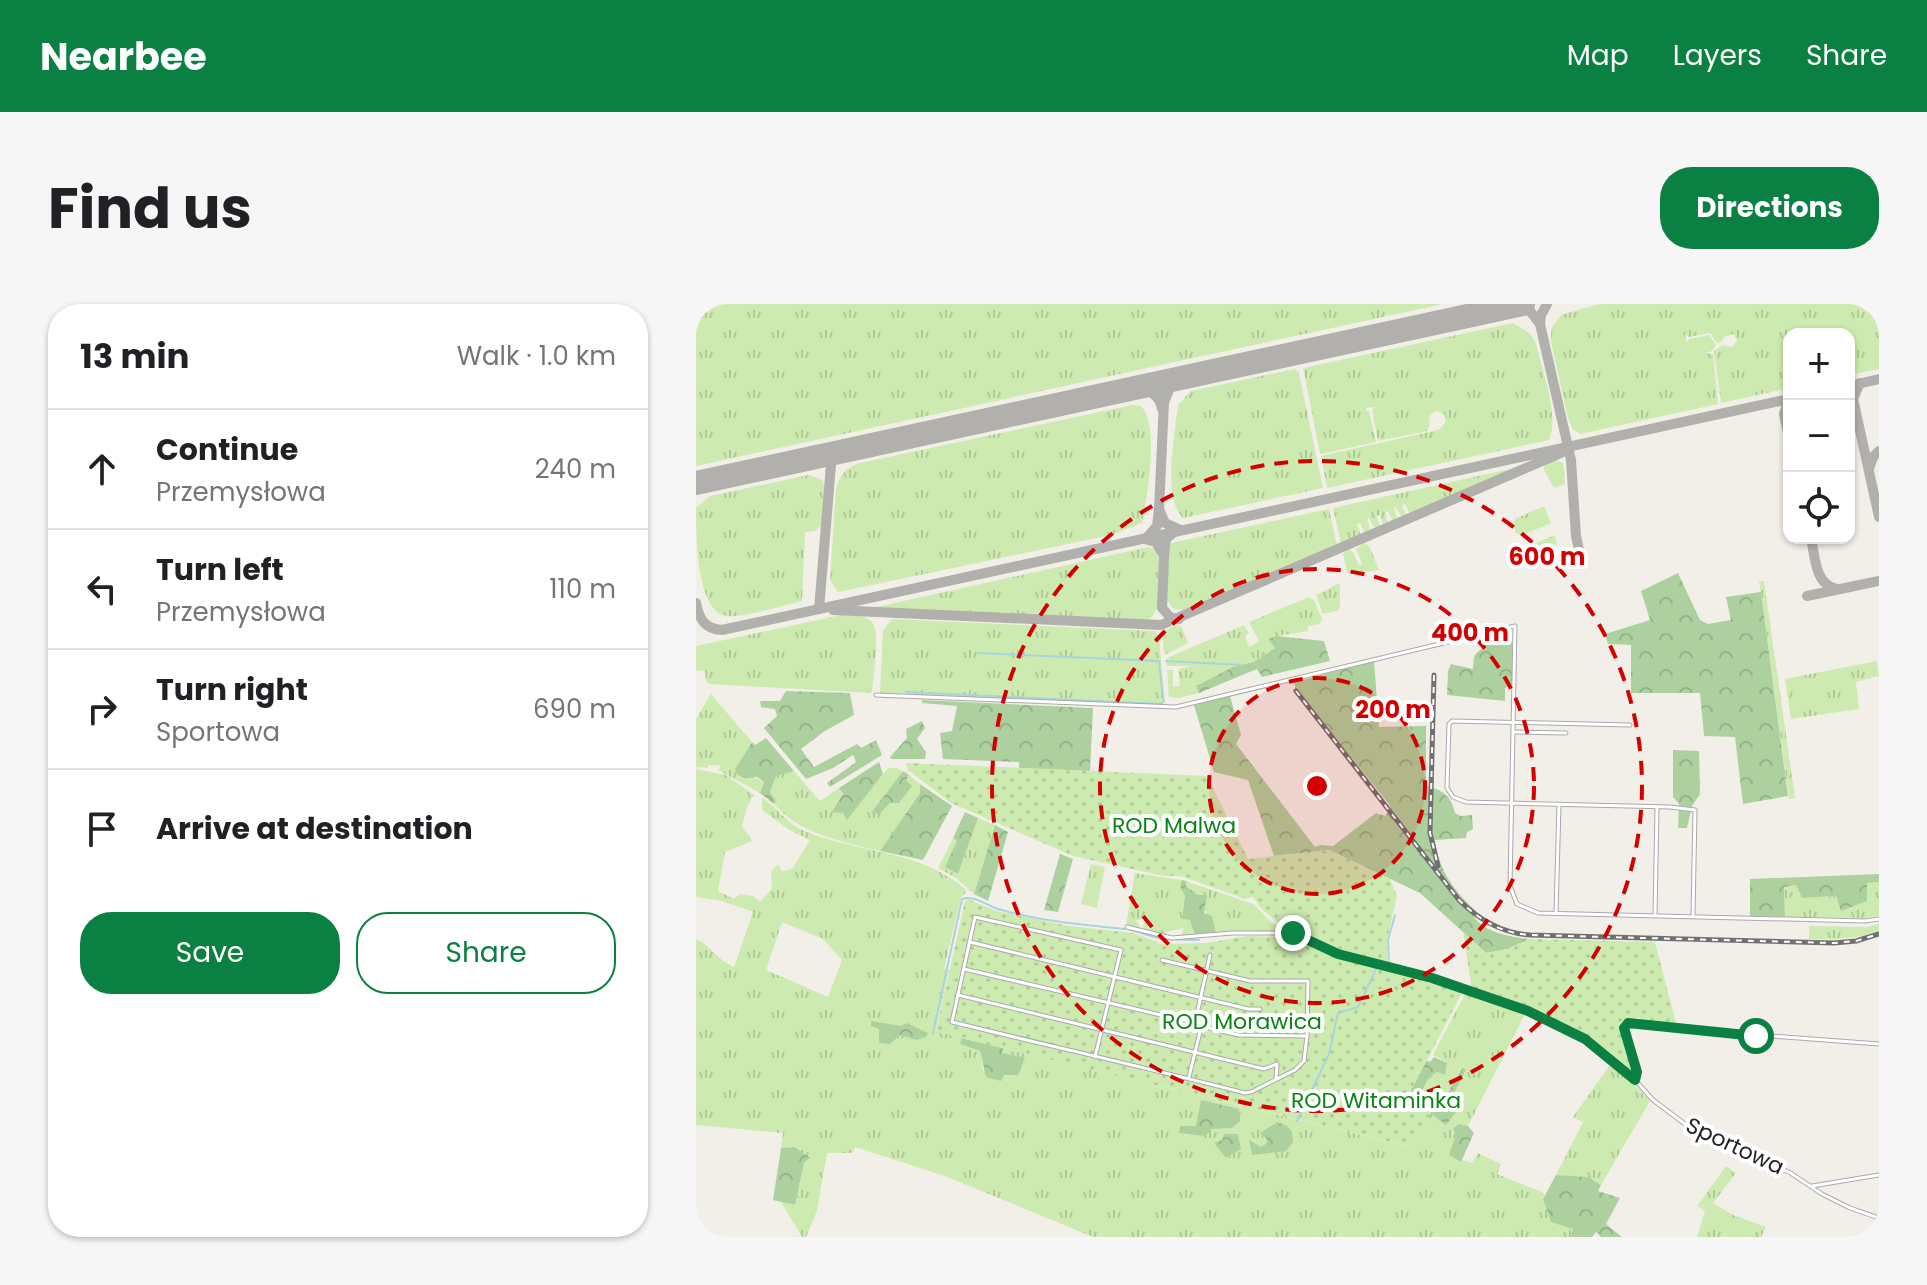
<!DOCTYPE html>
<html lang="en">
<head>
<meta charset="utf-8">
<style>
  body { margin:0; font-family:Poppins,sans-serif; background:#f6f6f6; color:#202124 }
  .controls { position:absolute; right:24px; top:24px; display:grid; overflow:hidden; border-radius:16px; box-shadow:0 2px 6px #0004 }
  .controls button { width:72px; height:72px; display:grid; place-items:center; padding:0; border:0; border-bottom:2px solid #e0e0e0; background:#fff; color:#202124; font:40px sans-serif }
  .stop { position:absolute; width:24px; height:24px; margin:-18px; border:6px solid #0b8043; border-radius:50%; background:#fff }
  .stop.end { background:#0b8043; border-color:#fff; box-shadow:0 2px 8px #0008 }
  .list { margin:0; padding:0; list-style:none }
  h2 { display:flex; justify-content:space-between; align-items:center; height:104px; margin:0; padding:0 32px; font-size:34px }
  h2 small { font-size:26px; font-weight:400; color:#757577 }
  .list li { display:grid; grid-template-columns:52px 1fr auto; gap:24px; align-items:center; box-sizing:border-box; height:120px; padding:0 32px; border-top:2px solid #e0e0e0 }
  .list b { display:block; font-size:30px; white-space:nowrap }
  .list p { margin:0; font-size:26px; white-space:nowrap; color:#757577 }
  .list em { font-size:26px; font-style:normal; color:#757577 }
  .actions { display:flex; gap:16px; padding:24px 32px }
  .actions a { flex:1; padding:18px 0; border:2px solid #0b8043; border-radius:32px; text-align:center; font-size:28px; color:#0b8043 }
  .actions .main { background:#0b8043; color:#fff }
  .icon { flex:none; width:44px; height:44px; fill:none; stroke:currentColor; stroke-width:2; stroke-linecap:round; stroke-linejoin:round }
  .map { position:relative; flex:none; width:1183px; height:933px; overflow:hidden; border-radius:32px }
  header { display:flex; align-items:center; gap:48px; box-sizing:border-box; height:112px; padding:0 40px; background:#0b8043; color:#fff }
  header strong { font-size:38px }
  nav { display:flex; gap:44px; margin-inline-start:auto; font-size:28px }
  .intro { display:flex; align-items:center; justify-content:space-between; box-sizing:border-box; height:192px; padding:0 48px }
  h1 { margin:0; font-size:56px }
  .button { padding:20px 36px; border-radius:32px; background:#0b8043; color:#fff; font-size:28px; font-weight:700 }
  main { display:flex; gap:48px; padding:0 48px }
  aside { flex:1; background:#fff; border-radius:32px; box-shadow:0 2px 6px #0004 }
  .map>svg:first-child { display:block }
  .grass { fill:url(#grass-tufts); fill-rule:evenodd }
  .forest { fill:url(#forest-crowns) }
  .garden { fill:url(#garden-dots) }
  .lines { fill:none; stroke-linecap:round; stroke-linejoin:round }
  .stream { stroke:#aad3df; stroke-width:2 }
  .taxiway { stroke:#b1b0ac; stroke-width:10 }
  .runway { stroke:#b1b0ac; stroke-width:24 }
  .street-casing { stroke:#a9a9a9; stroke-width:5 }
  .street { stroke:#fff; stroke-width:3 }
  .rail-casing { stroke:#707070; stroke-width:5 }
  .rail { stroke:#fff; stroke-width:2; stroke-dasharray:6; stroke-linecap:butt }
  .route { stroke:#0b8043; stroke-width:10 }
  .ring { fill:none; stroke:#d40000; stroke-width:4; stroke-dasharray:14 10 }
  .labels { text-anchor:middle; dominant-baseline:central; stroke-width:8; stroke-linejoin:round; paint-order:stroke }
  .park-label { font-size:22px; fill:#0c8416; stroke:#fff }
  .street-label { font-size:22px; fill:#222; stroke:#fff }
  .centre { fill:#d40000; stroke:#fff; stroke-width:4 }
  .ring-label { font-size:24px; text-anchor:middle; font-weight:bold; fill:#d40000; stroke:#fff; stroke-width:8; stroke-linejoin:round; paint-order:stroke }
</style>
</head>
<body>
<header>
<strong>Nearbee</strong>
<nav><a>Map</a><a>Layers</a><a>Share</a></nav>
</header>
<div class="intro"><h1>Find us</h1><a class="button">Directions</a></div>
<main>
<aside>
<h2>13 min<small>Walk · 1.0 km</small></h2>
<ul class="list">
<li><svg class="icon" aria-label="ahead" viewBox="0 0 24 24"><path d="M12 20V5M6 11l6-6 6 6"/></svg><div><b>Continue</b><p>Przemysłowa</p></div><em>240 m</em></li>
<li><svg class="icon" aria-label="left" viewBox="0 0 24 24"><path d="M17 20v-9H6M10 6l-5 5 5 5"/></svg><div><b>Turn left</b><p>Przemysłowa</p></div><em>110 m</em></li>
<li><svg class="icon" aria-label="right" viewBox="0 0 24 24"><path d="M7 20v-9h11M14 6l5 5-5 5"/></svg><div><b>Turn right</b><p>Sportowa</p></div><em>690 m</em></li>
<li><svg class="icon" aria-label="arrive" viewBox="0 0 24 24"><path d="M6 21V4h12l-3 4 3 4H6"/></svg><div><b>Arrive at destination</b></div></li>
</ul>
<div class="actions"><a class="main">Save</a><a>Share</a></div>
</aside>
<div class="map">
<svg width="1183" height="933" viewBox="0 0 1183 933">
  <defs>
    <pattern id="grass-tufts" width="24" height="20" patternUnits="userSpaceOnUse" patternTransform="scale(2)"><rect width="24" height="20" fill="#cdebb0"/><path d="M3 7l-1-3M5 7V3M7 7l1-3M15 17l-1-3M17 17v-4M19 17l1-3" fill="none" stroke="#b0c997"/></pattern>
    <pattern id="forest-crowns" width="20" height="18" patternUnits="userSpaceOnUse" patternTransform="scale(2)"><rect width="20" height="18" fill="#add19e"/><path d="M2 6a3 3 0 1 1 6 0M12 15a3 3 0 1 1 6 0" fill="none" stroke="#95b388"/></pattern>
    <pattern id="garden-dots" width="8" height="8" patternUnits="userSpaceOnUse" patternTransform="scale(2)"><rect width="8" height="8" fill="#cdebb0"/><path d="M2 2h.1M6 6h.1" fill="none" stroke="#b0c997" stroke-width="1.8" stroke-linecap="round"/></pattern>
  </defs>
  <rect width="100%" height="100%" fill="#f2efe9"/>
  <g class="grass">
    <polygon points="0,0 747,0 0,162"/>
    <polygon points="903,0 1183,0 1183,65 1153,71 1153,30 1093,30 1093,84 1025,99 1018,47 1026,41 1036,43 1041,37 1038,30 1028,33 1024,39 1021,39 1014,29 993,33 989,30 990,38 994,35 1013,31 1020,41 1016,47 1009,49 1017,50 1022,100 884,130 877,125 872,114 855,38 855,25 865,11"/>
    <path d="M817,19L835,30L840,40C846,65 864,114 853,136L631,184L625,152L742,126C748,122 751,118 749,111L741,107L733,112L734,121L731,127L682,137L676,106L679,103L670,104V107H673L680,138L624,150L607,64Z"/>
    <path d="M599,65L603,69L627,184L487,214C466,194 479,129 482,101L495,87Z"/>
    <path d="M436,101L445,102C464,122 451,193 446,219L415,231L142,288L134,276L140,185C143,172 148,166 160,160Z"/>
    <polygon points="859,156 867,159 869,180 858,184 848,166 848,161"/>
    <polygon points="823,163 714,210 709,200 706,201 710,211 706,214 700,203 698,204 701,214 697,217 692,207 689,208 692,219 687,220 684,211 680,212 684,221 681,224 677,222 673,214 671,215 674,224 671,228 668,228 664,219 661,220 665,231 645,240 637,204"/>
    <path d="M113,171L126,176L130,186L127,220L119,227L109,228L106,297C88,301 47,314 31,312C0,309 0,229 0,204L14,192Z"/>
    <polygon points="848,202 855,219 826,231 820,229 817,220 819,215"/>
    <polygon points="633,205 641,242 489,307 477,304 470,295 472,254 475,239"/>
    <polygon points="859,231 861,240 853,243 858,259 832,265 830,260 840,261 836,248 837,240"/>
    <polygon points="668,239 673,242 683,266 655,270 651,268 647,250 652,245 657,248 663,261 666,260 660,245"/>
    <path d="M452,243L459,245C467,262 470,309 449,317L176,304Z"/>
    <polygon points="1068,277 1099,494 1093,495 1065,288 1063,277"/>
    <polygon points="644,279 644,304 640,307 627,310 620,291"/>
    <polygon points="613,293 618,296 626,315 624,320 612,322 612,327 581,332 573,336 579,344 558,358 500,383 504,389 482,394 473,393 471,366 477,366 477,382 484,382 482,365 495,362 471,362 469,357 473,353 548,321 553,329 549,332 553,343 563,337 553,318"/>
    <path d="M145,311C154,312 169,310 176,318C185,327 177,374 176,389L13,380L10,378L9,367L0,366V342Z"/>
    <polygon points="196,315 459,327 463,333 469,399 466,401 184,389 187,326"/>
    <polygon points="479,321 485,322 492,339 470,350 468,349 466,329"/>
    <polygon points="1181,357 1183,372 1160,378 1163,405 1095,415 1089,375"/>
    <polygon points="15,390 56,438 39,465 68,478 64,489 22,466 25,461 12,461 12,464 0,463 0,415"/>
    <path d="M192,464H201L207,467L176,509L213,471L224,480V489L184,547C148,538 103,530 78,500L80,497L74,488L80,471L98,467L124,497L143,484C150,494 144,505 151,515Z"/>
    <path d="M0,465L30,471L58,491L51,503L46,522L56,537L29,548L22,587L38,595L44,590L57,592L64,598L76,584L75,568L82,560L86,567L96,565L114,536L92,525L66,506V494C80,502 89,517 104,525C159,550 225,544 271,587L265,593L248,665L253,666L240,727L265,734L264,740L284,747L287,766L306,749L307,744L714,843L734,809L750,820L754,797L770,767L765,764L748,795L733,802L724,796L732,775L741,768L748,771L751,759L737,751L770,688L830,708L772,822L763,820L760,831L765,858L767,856L776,859L782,849L805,860L801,870L848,889L847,895L877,925L875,933H397L249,872L159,843L157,849H131L121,907L110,933H106L85,898L99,901L108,859L113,855L99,843L85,844L87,829L0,821V635C13,640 20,655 38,663L57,608L26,597L0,593ZM86,618L127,635L146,656L132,693L70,666Z"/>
    <polygon points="282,514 299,521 278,590 260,574 242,564 257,534 261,537 262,570"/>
    <polygon points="395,560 409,563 401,604 385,600"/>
    <polygon points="439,569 486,576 484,582 489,592 486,614 494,616 499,631 485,631 488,624 470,628 471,631 447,624 448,615 440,616 444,623 430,622"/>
    <polygon points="490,577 557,600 575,618 591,626 589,629 520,630 502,591 490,581"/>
    <polygon points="1183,578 1183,612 1169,614 1089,613 1088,583 1100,581 1106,594 1140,592 1145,607 1170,579"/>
    <path d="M1183,620V627C1160,635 1137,636 1113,635V622L1170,623Z"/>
    <polygon points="916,758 954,797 905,881 892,873 860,871 887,818 877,813"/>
    <polygon points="1030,862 1040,869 1017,899 1037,911 1070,923 1065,933 1001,933 1009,907 1001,902"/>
  </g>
  <g class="forest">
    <polygon points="982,269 1004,316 1012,320 1035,316 1030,293 1065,288 1092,492 1047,500 1039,433 1008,432 1004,389 935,389 935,341 912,340 909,330 954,316 945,287"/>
    <polygon points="810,326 816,338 816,380 809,384 809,397 751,391 752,367 755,360 777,365 778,352 786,344 785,332"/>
    <polygon points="581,332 628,337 634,357 566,373 561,365 503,389 500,382 537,363 558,358 579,344 572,335"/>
    <path d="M678,357L683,423L730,422V481C747,487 755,491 759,509L765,512L776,511L777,525L771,528L770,534L739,536C742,565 758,587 780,607L777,612C789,629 813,632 832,635L812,645L790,649L724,589L633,546L578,552L552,476L518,468L498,401L534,392L545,431L540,440L619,543L624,541L637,542L680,509L689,512L695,504L692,499L599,384V378Z"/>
    <polygon points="90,387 154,389 158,411 129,427 105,445 118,463 161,440 165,444 180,436 186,451 134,483 131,479 160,458 157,451 137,464 110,475 68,424 81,412 79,405 65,403 64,397 84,397"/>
    <polygon points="226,396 397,404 394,467 323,464 323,458 247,455 244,429 256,427 261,402 226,399"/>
    <polygon points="226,417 229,424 221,435 230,448 229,455 195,455 194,453 211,434 210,425"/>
    <path d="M70,434L98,467L80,472L74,488L80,497L78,500L64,489L68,478L61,473C52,474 43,476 39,465L56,438L59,441Z"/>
    <polygon points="977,446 1003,447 1004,490 996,502 991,524 982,524 983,500 977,493"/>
    <polygon points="183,458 187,470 151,516 147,509 136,508 147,490 143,484"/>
    <polygon points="207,467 213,471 210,476 216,482 203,499 194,499 183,510 175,509"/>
    <polygon points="224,480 256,502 227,556 184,547 224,489"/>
    <polygon points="269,508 282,514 262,570 249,563 261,537 257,534"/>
    <polygon points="299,521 312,528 292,597 278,590"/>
    <polygon points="364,550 377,555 362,608 348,606"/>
    <polygon points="1183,570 1183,578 1171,579 1171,597 1145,607 1140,592 1106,594 1100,581 1088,583 1089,613 1054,612 1054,575"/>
    <polygon points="486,576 490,577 490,582 502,591 511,591 508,609 516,612 520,630 499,631 494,616 486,615 489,592 484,582"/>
    <polygon points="175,717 205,722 211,719 232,729 230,733 220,736 204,731 194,740 183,739 183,725 175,722"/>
    <polygon points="265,734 307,744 306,749 329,754 322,771 308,771 305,777 290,773 284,747 264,740"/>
    <polygon points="738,753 751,759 749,771 741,768 732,775 723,794 714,787 730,756 734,758"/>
    <polygon points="766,764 770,766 754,797 760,808 750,821 734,809 736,805 733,802 748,795"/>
    <polygon points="505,796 543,805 544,817 536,824 515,825 510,832 483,829 484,822 500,822"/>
    <polygon points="581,818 590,821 596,828 597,838 590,847 556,851 553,836 565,843 570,840 571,835 564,829"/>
    <polygon points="763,820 772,822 778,829 765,858 753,851 760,831 757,825"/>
    <polygon points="528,830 542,830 545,845 530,854 518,839 526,836"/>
    <polygon points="99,843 114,854 108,859 99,901 77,896 85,844"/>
    <polygon points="860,871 892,873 905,881 902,887 924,894 910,920 926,933 905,933 900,928 896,933 875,933 877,925 855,918 847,895"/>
  </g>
  <g class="garden">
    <path d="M210,459L511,472L552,555L633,546L694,575L701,592L691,636V662C653,651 578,630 557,593L549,595L485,572H468L377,552L255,499L212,466Z"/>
    <polygon points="272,595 300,607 373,622 437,629 467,640 510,639 551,632 597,633 627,647 767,687 715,787 737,805 715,843 240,728 269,597"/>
    <path d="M767,628L790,649L812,645L832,635L959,638L981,723L946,719L944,713L925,718L940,766L938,770C920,759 905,743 887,732C853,711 813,697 776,686Z"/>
  </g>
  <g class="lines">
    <g class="stream">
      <polyline points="283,349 464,357"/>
      <polyline points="470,357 546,361"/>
      <polyline points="463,358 467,394"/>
      <polyline points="210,388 465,400 468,396"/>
      <polyline points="432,625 465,635 503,636"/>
      <polyline points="693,661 692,636 699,611"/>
      <polyline points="676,674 681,662 694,666"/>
      <path d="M237,729L266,595C278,591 290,601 302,605C343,617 387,621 429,625"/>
      <polyline points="601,817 633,750 642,709 662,703 675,676"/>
    </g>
    <g class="taxiway">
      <polyline points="851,0 845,11 844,20 875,156 880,232 886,260"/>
      <polyline points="817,2 834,7 844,20"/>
      <polyline points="1164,79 1157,95 1183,213"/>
      <polyline points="1153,82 1183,75"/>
      <path d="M438,84C452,85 464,90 466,105"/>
      <polyline points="1093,95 1088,110 1093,134"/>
      <polyline points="1173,165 1177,153 1183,147"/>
      <polyline points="0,180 9,177"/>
      <polyline points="463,205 468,98 475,81 488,74"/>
      <polyline points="452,232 461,222 463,205 469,219 485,226"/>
      <path d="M1115,234C1119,253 1119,281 1141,285"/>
      <polyline points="448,235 460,238 468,252 470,235 478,228"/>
      <polyline points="468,252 466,304 475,314 483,315"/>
      <polyline points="1111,292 1183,277"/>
      <path d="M0,299C3,314 8,325 26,326L1093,95"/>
      <polyline points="123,305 136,149"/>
      <polyline points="137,306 465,321 865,149"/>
    </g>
    <polyline class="runway" points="0,179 827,0"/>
    <g class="street-casing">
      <g id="street">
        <polyline points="180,391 480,403 819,322 814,582 821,600 842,609 1169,617 1183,615"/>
        <polyline points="934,421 756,417 753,420 751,484 757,493 770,498 974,503 999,506 997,612"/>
        <polyline points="818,428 870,429"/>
        <polyline points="860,609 863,501"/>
        <polyline points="959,611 961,503"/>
        <polyline points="431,623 476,634 536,629 597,629 642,650 736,674 832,707 889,735 939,776 957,796 989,820 1036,845 1093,868 1126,890 1154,904 1183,914"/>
        <polyline points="274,638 552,705 564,705"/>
        <polyline points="268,665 499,719"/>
        <polyline points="262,691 568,765 581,760 580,775"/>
        <polyline points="504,722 543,731 611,732"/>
        <path d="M399,753L425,646L279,613L256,718C354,742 452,764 549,789L555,788L599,766L608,757L611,732L612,677H554L466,656"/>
        <polyline points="493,773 504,728 504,722 499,719 514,651"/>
        <polyline points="940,775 941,768 928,725 932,719 965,724 1183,740"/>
        <polyline points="1116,882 1183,871"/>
      </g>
    </g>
    <use href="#street" class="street"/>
    <g class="rail-casing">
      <g id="rail">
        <polyline points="738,371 734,529 742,562"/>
        <path d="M600,387L763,596C783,616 805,629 834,631L1138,639L1160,637L1183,630"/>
      </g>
    </g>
    <use href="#rail" class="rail"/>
  </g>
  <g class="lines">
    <polyline class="route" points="597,629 642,650 736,674 832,707 889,735 939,776 941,768 928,724 932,719 1060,732"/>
  </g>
  <circle cx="621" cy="482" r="108" fill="#d40000" fill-opacity=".12"/>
  <g class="ring">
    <circle cx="621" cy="482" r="108"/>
    <circle cx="621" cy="482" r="217"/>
    <circle cx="621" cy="482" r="325"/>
  </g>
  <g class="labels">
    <g class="park-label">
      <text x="478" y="521">ROD Malwa</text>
      <text x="546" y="717">ROD Morawica</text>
      <text x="680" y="796">ROD Witaminka</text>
    </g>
    <g class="street-label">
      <text transform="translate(1039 842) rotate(25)">Sportowa</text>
    </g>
  </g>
  <circle cx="621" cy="482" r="12" class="centre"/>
  <g class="ring-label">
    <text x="851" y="261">600 m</text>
    <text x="774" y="337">400 m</text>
    <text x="697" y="414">200 m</text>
  </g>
</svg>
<div class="controls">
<button>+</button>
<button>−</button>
<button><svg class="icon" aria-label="locate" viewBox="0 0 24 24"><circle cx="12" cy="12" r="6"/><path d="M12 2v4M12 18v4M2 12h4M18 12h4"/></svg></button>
</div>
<div class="stop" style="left:1060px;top:732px"></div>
<div class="stop end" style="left:597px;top:629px"></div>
</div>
</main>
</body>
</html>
